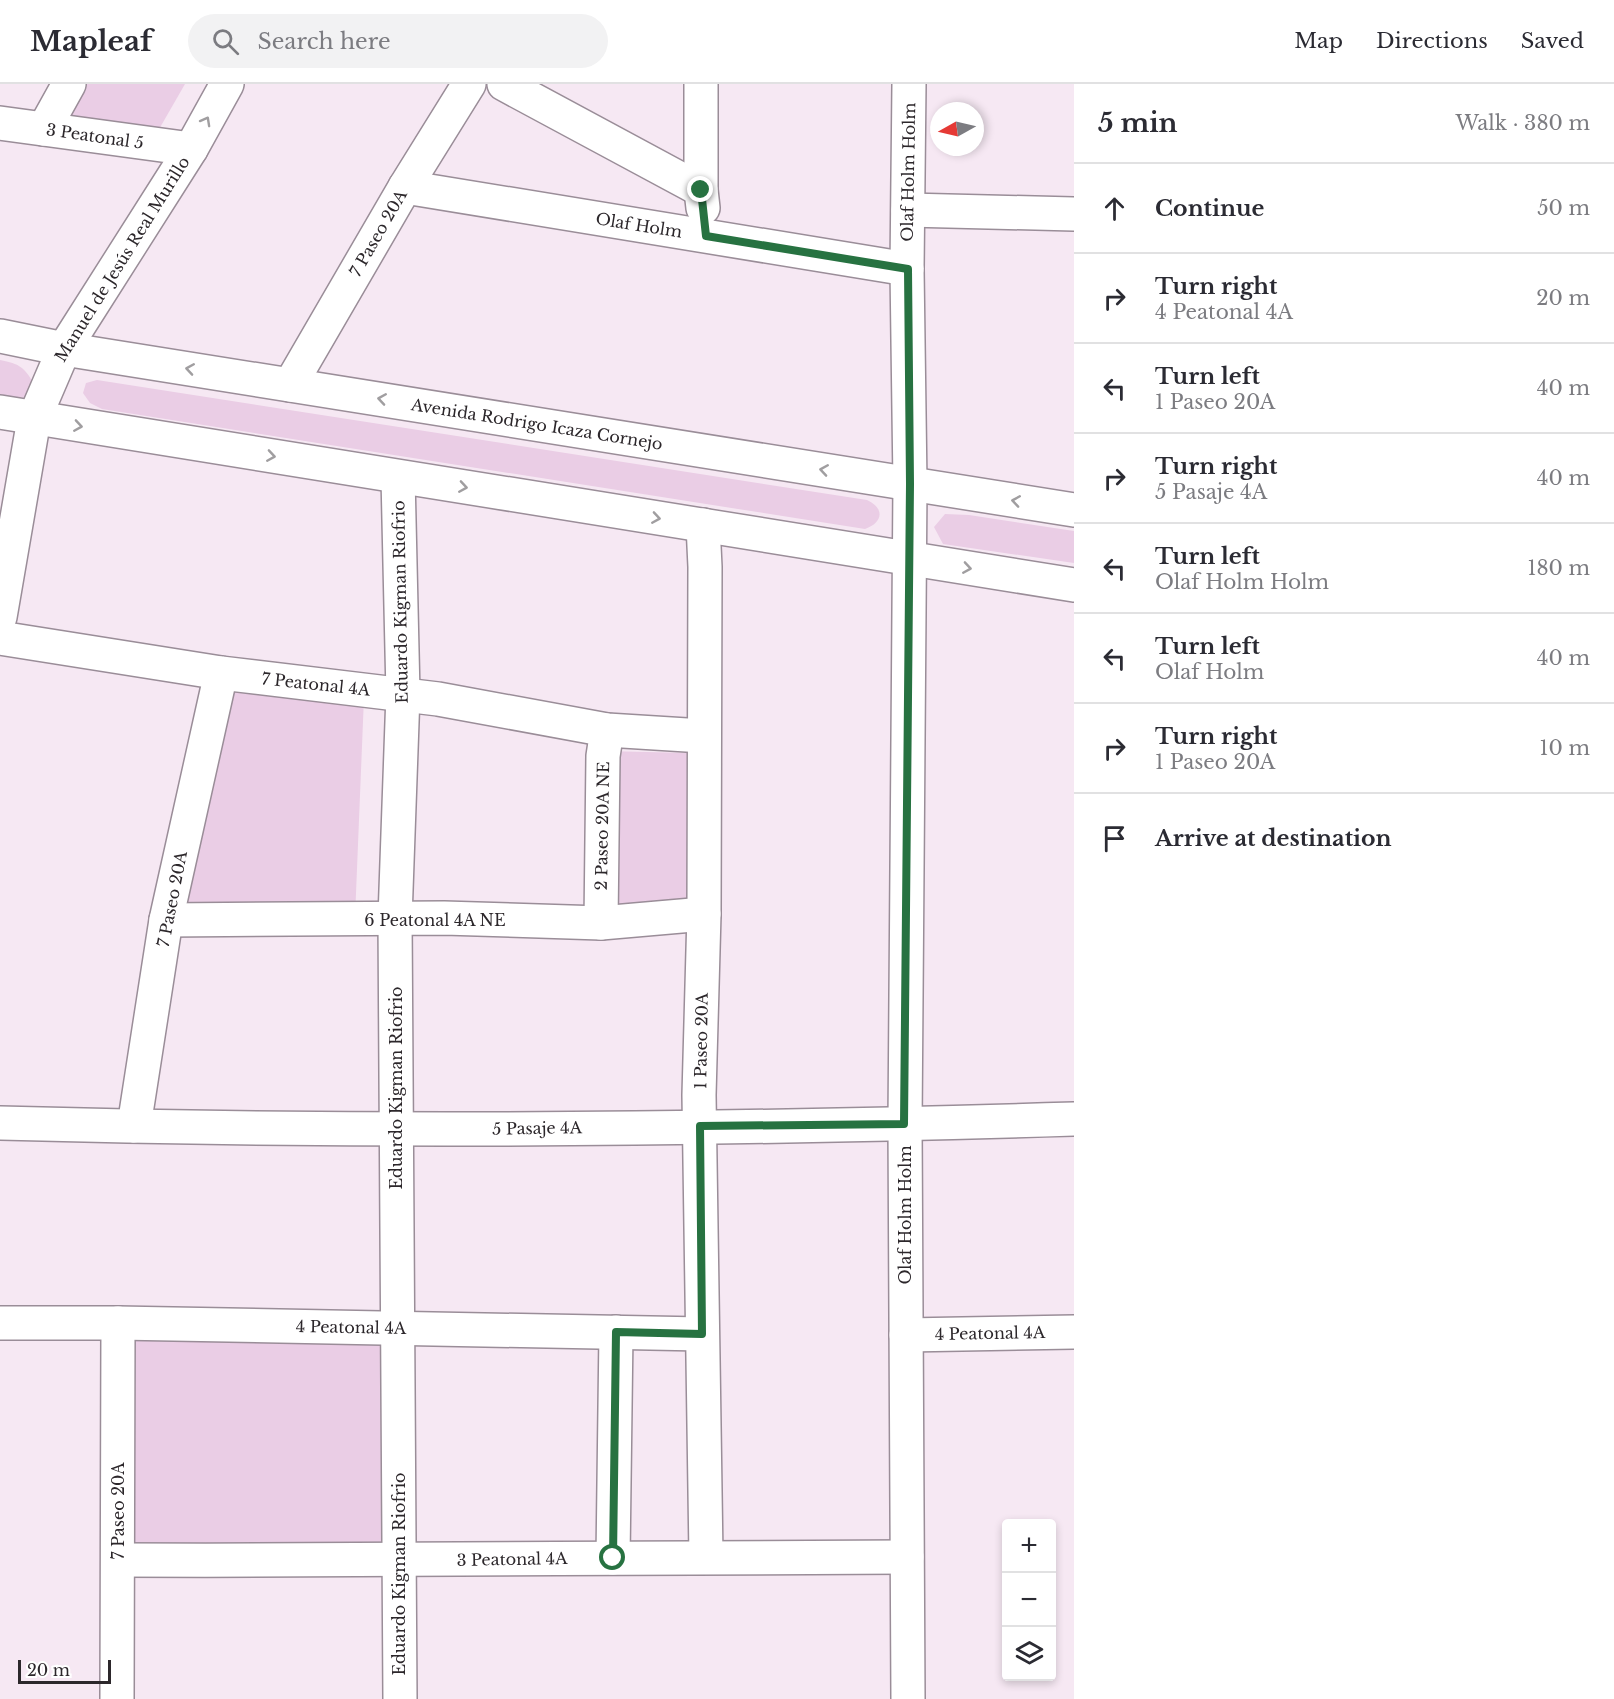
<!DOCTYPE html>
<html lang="en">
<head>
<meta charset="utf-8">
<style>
  body { margin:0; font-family:"Libre Baskerville",serif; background:#f2f2f3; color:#2b2b33 }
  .controls { position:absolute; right:18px; bottom:18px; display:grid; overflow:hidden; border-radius:6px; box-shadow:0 3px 9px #0003 }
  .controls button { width:54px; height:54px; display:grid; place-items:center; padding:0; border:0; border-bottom:2px solid #e1e1e2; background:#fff; color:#2b2b33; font:30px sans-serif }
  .compass { position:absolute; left:930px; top:18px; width:54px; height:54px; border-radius:50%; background:#fff; box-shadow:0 3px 9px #0003; rotate:262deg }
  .scale { position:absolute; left:18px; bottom:15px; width:93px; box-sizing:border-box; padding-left:6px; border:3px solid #2c272b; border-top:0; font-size:16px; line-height:21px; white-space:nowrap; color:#2c272b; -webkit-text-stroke:4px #fff; paint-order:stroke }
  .stop { position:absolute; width:18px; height:18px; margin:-14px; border:4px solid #277241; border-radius:50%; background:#fff }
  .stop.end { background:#277241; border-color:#fff; box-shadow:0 2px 6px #0008 }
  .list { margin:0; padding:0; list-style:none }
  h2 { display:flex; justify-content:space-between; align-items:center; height:78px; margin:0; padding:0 24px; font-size:26px }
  h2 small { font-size:20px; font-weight:400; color:#7c7c81 }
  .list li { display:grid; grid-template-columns:39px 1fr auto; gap:18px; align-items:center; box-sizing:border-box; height:90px; padding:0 24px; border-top:2px solid #e1e1e2 }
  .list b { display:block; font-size:22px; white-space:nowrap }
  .list p { margin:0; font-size:20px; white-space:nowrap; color:#7c7c81 }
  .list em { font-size:20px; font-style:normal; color:#7c7c81 }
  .icon { flex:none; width:33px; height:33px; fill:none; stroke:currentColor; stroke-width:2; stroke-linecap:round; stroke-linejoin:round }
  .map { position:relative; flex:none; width:1074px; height:1615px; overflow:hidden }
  header { display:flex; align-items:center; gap:36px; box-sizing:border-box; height:84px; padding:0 30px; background:#fff; border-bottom:2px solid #e1e1e2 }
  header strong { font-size:28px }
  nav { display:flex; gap:33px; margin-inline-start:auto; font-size:21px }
  .search { width:420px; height:54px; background:#f2f2f3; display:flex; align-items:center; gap:15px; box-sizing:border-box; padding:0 21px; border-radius:33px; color:#7c7c81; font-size:22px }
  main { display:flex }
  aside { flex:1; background:#fff }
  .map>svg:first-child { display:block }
  .green { fill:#eacde5 }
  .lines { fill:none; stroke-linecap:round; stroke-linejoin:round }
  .minor-casing { stroke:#9a8d98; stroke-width:36 }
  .minor { stroke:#fff; stroke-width:33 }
  .oneway { stroke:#a09ea0 }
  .route { stroke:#277241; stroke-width:8 }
  .labels { text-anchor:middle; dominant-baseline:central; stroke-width:4.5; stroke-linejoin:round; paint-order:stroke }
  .street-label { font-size:16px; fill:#2c272b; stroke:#fff }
</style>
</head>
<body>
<header>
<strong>Mapleaf</strong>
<div class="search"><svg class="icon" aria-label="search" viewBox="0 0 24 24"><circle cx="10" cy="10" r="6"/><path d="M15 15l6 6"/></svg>Search here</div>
<nav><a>Map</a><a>Directions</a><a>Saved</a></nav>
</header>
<main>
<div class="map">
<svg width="1074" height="1615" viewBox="0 0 1074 1615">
  <rect width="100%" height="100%" fill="#f6e8f3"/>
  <g class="green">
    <polygon points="86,0 185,0 158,47 67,32"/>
    <path d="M0,276C20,280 24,283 34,300L26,313L13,315L0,313Z"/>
    <path d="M97,296L867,416C885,424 883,439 865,445L102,325L90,319L83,309L86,299Z"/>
    <polygon points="945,430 969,431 1074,447 1074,479 943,460 934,443"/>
    <polygon points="224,594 364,613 355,834 168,834"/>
    <polygon points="605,667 689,669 703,830 603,833"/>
    <polygon points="118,1239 398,1244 399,1477 118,1476"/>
  </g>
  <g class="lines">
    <g class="minor-casing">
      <g id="minor">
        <polyline points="504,0 701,106"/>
        <polyline points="701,0 701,106 703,124"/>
        <polyline points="0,39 191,65"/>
        <polyline points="44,45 69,0"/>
        <polyline points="405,103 907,185"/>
        <polyline points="908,126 1074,130"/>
        <polyline points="0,252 64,265 1074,426"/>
        <polyline points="290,301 405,103 469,0"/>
        <polyline points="0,328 1074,501"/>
        <polyline points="398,393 403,610 395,834 400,1615"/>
        <polyline points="703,441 705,483 704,830 699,1011 706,1473"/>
        <polyline points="0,533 34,335 64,265 191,65 227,0"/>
        <polyline points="0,554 221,589 438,615 607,646 703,652"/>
        <polyline points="166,836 444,834 601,839 704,830"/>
        <polyline points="601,839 603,672 607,646"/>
        <path d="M0,1039C358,1049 716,1046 1074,1035"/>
        <polyline points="134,1042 166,836 221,589"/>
        <polyline points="0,1239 118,1239 702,1250"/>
        <polyline points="906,1251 1074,1248"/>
        <polyline points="613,1474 616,1248"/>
        <path d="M118,1476C381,1477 644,1473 907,1473"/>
        <polyline points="117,1615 118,1239"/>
        <polyline points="908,1615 905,1040 910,400 907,185 909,0"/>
      </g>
    </g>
    <use href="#minor" class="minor"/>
  </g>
  <defs><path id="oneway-chevron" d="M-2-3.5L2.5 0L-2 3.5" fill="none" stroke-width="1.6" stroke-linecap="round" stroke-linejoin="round" transform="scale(1.5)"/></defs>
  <g class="oneway">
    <use href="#oneway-chevron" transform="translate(206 37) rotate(-61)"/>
    <use href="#oneway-chevron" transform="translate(190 285) rotate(-171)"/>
    <use href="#oneway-chevron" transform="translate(382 315) rotate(-171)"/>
    <use href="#oneway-chevron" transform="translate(78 342) rotate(9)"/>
    <use href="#oneway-chevron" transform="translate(271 372) rotate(9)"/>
    <use href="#oneway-chevron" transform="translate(824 386) rotate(-171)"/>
    <use href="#oneway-chevron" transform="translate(463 403) rotate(9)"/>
    <use href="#oneway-chevron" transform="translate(1016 417) rotate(-171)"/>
    <use href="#oneway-chevron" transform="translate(656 434) rotate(9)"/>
    <use href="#oneway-chevron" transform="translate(967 484) rotate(9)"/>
  </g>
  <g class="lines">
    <polyline class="route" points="613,1474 616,1248 702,1250 700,1042 904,1040 910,400 908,185 706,152 701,106"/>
  </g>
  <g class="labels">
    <g class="street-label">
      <text transform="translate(95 52) rotate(8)">3 Peatonal 5</text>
      <text transform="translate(908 88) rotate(-89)">Olaf Holm Holm</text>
      <text transform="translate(639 141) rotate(9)">Olaf Holm</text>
      <text transform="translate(378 149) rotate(-60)">7 Paseo 20A</text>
      <text transform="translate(122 175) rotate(-58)">Manuel de Jesús Real Murillo</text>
      <text transform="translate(537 340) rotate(9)">Avenida Rodrigo Icaza Cornejo</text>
      <text transform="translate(400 518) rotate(-91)">Eduardo Kigman Riofrio</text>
      <text transform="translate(316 600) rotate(6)">7 Peatonal 4A</text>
      <text transform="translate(602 742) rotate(-89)">2 Paseo 20A NE</text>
      <text transform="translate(172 815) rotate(-79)">7 Paseo 20A</text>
      <text x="435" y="836">6 Peatonal 4A NE</text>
      <text transform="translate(701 957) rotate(-89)">1 Paseo 20A</text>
      <text transform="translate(396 1004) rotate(-90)">Eduardo Kigman Riofrio</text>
      <text transform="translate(537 1044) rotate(-1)">5 Pasaje 4A</text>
      <text transform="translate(905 1131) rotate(-90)">Olaf Holm Holm</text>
      <text transform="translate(351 1243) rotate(1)">4 Peatonal 4A</text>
      <text transform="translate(990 1249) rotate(-1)">4 Peatonal 4A</text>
      <text transform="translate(118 1427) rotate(-90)">7 Paseo 20A</text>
      <text transform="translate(512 1475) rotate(-1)">3 Peatonal 4A</text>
      <text transform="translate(399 1490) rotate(-90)">Eduardo Kigman Riofrio</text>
    </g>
  </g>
</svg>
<div class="controls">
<button>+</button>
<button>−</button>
<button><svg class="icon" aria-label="layers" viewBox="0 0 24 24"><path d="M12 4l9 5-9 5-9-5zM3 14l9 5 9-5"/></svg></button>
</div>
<svg class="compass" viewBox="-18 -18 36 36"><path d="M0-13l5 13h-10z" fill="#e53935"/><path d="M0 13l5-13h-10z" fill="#7c7c81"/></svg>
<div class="scale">20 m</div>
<div class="stop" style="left:613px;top:1474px"></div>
<div class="stop end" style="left:701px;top:106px"></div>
</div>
<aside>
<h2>5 min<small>Walk · 380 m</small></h2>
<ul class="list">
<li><svg class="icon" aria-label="ahead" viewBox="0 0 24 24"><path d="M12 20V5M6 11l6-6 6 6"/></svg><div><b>Continue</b></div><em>50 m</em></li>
<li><svg class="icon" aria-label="right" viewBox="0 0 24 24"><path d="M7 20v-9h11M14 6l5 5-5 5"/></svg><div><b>Turn right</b><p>4 Peatonal 4A</p></div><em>20 m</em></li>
<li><svg class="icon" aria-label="left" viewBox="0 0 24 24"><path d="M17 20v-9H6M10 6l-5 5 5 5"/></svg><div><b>Turn left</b><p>1 Paseo 20A</p></div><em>40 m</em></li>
<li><svg class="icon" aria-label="right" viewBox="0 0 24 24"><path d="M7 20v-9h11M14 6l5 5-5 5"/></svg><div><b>Turn right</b><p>5 Pasaje 4A</p></div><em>40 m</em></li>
<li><svg class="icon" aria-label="left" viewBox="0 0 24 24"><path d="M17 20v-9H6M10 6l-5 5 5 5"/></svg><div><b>Turn left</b><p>Olaf Holm Holm</p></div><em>180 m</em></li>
<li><svg class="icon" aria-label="left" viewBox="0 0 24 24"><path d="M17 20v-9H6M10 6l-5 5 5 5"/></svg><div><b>Turn left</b><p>Olaf Holm</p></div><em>40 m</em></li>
<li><svg class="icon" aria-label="right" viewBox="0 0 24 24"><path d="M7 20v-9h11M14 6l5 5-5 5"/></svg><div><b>Turn right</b><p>1 Paseo 20A</p></div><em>10 m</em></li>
<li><svg class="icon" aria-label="arrive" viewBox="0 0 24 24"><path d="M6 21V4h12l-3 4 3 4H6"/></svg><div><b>Arrive at destination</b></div></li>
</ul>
</aside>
</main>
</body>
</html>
